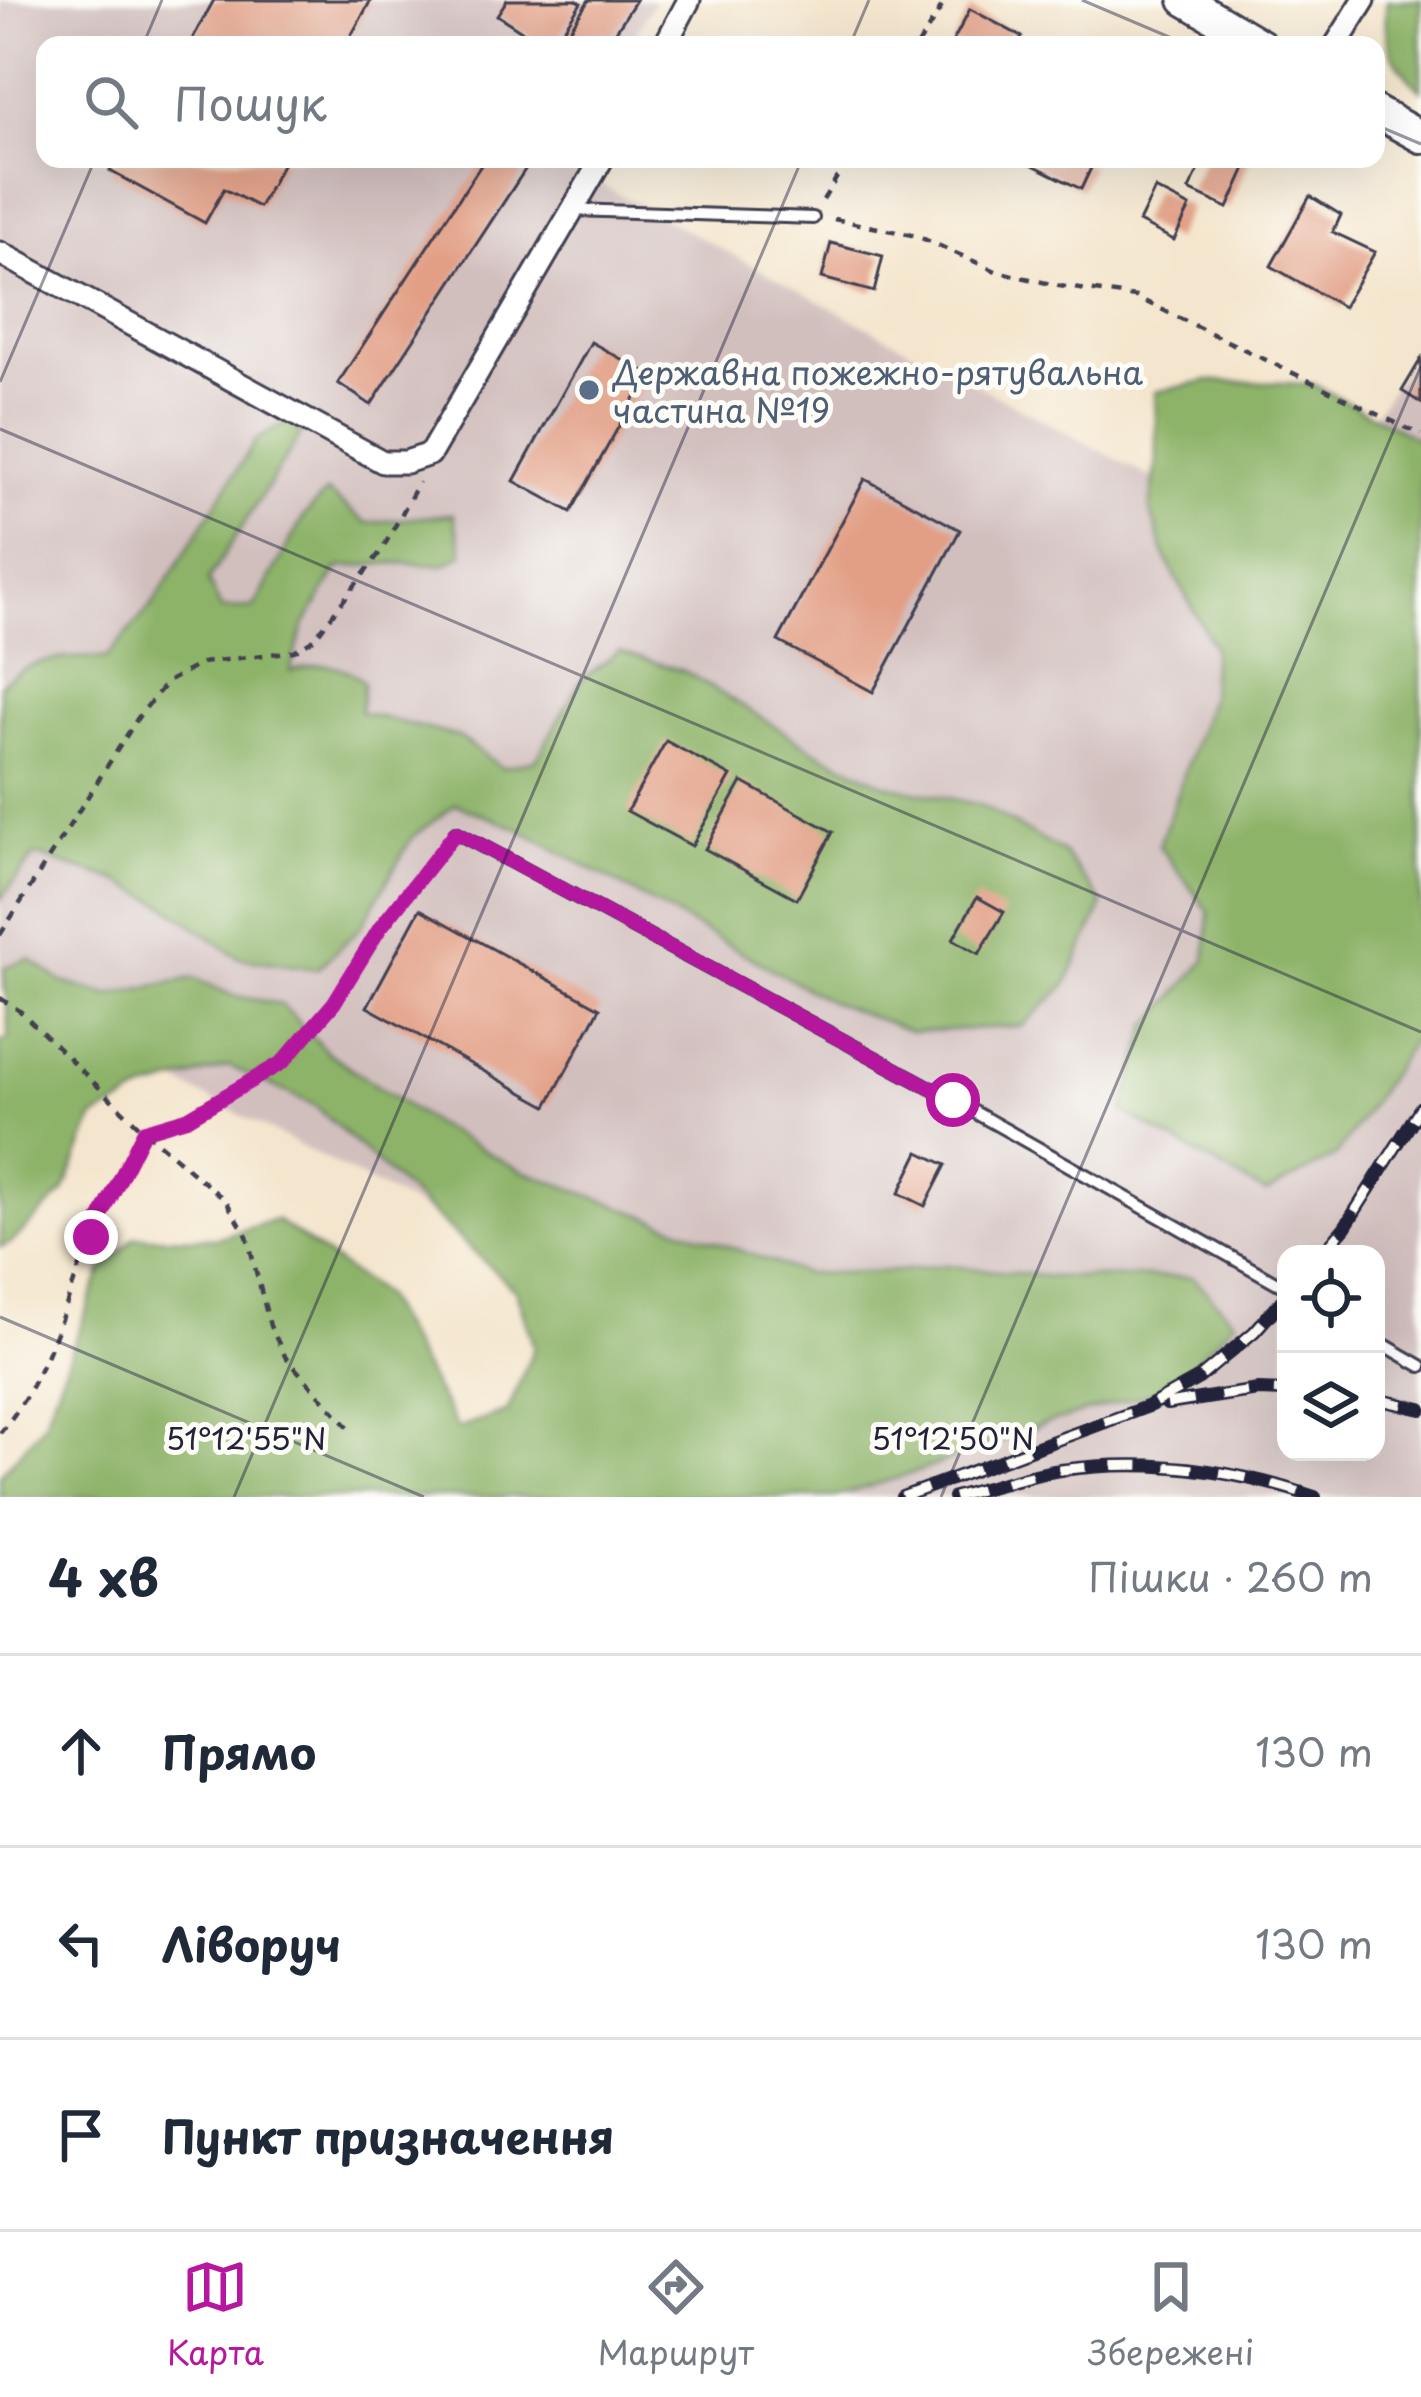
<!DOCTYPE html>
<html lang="uk">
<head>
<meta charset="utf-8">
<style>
  body { margin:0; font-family:"Playpen Sans",sans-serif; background:#f2f2f3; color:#1f2937 }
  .controls { position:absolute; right:36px; bottom:36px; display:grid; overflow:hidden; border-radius:24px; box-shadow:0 12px 48px #0002 }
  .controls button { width:108px; height:108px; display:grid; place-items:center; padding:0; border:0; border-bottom:3px solid #e0e1e3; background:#fff; color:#1f2937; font:60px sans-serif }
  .stop { position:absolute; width:36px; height:36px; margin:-27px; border:9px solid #b5179e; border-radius:50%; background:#fff }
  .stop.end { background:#b5179e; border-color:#fff; box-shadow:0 3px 12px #0008 }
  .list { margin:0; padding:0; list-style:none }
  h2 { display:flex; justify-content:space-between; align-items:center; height:156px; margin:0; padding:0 48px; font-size:51px }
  h2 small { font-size:39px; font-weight:400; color:#747a83 }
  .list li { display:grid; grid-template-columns:78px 1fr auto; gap:36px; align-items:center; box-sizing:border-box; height:192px; padding:0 48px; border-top:3px solid #e0e1e3 }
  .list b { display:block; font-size:45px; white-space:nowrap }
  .list em { font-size:39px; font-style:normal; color:#747a83 }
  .icon { flex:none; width:66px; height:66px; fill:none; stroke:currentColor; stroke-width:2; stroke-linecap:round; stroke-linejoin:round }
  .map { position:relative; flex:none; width:1421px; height:1497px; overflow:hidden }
  .search { position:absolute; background:#fff; box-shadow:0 12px 48px #0002; left:36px; right:36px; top:36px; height:132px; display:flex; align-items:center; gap:30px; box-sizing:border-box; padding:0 42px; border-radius:24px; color:#747a83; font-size:45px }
  .sheet { height:732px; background:#fff }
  nav { display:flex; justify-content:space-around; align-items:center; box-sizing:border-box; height:168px; border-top:3px solid #e0e1e3; background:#fff; font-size:33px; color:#747a83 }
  nav a { display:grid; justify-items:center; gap:6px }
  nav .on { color:#b5179e }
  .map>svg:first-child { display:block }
  .industrial { fill:#d1bfbe; fill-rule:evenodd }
  .forest { fill:#8db369; stroke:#586a52; stroke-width:3 }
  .building { fill:#e29f85 }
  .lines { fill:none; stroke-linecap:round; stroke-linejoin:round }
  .lane-casing { stroke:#423f51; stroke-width:16 }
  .street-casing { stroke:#423f51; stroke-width:27 }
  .secondary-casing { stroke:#423f51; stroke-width:36 }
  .path { stroke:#423f51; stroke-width:4.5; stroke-dasharray:9 9; stroke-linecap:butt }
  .lane { stroke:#fff; stroke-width:10 }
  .street { stroke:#fff; stroke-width:21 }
  .secondary { stroke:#fff; stroke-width:30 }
  .rail-casing { stroke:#22223b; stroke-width:14 }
  .rail { stroke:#fdfcf7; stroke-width:9; stroke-dasharray:27; stroke-linecap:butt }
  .route { stroke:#b5179e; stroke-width:15 }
  .ticks { fill:none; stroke:#22223b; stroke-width:3; stroke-opacity:0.45 }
  .service-dot { fill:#5c6f8a; stroke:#fdfcf7; stroke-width:4.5 }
  .labels { text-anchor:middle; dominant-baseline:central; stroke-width:10; stroke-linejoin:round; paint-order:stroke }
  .service-label { font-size:33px; fill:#4e5e75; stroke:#fdfcf7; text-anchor:start }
  .ticks-label { font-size:30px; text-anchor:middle; fill:#22223b; stroke:#fdfcf7; stroke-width:10; stroke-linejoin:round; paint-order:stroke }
</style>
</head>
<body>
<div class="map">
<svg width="1421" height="1497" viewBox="0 0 1421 1497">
  <rect width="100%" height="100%" fill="#fdfcf7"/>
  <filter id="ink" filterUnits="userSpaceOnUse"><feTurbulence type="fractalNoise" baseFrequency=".00833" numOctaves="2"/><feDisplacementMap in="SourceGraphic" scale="24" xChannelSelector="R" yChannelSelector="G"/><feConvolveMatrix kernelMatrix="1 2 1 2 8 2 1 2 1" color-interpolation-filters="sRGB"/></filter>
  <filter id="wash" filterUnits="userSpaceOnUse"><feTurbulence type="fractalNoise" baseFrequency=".004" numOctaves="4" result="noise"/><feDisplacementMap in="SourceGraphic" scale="48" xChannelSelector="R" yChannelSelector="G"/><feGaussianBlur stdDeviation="2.7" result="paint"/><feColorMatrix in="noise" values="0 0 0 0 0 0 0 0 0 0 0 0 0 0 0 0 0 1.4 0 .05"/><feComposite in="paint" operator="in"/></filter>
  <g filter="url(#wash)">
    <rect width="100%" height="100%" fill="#f4e6ce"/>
    <path class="industrial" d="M0,0H655L629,45H45V159H563L562,164L1283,548L1421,346V1497H532L586,1295L0,990ZM1286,1254H1376V1452H1286Z"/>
    <g class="forest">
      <path d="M1387,0H1421V90C1392,64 1381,40 1387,0Z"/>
      <polygon points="1207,381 1313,384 1421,441 1421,1028 1337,1155 1266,1193 1123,1112 1148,1026 1206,960 1209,912 1159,846 1210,698 1213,646 1166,559 1150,509 1157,460 1155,392"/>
      <path d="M291,420L301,434L208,580L221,609L254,608L304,516L327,492L366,523L453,514L463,554L444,565L393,563L338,568L304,626L290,671C321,663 339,660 364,682L360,712L459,737L502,768L536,760L581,680L619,651L686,672L819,753L887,785L980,805L1063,852L1103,904L1066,985L1022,1026L912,1032L829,1001L519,829L456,804L412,837L361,927L317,969L239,958L165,905L115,880L35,855L0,900V685C28,658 70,656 106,658L153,604L256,440Z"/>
      <polygon points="30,959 62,982 108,995 194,978 234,996 281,1004 327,1052 434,1124 520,1170 805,1274 899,1271 945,1265 1052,1277 1193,1277 1235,1321 1168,1388 1044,1424 923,1470 835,1497 0,1497 0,1475 43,1425 101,1272 135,1237 217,1238 276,1220 382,1295 458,1429 508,1411 534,1347 516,1291 314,1105 229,1066 145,1091 93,1119 64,1192 11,1243 0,1247 0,1042 9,1038 4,967"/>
    </g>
    <g id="blocks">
      <g class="building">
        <polygon points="214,0 371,0 346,45 189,45"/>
        <polygon points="507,0 576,0 581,3 553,45 543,45 497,15"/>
        <polygon points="589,0 636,0 607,45 559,45"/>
        <polygon points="970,9 1022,37 1018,45 951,45"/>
        <polygon points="116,159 285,159 259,207 224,189 205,223 110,171"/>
        <polygon points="485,159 532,159 371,405 338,383"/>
        <polygon points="1021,159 1077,159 1092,166 1081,189"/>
        <polygon points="1204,159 1250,159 1228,208 1189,190"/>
        <polygon points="1155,189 1190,207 1174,240 1139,222"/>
        <polygon points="1310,196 1341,215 1333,232 1375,252 1343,307 1271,266"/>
        <polygon points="831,243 883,256 874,292 822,278"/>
        <polygon points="591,342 648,374 571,512 514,481"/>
        <polygon points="1421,359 1421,403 1402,391"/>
        <polygon points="865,479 960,530 873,692 778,641"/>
        <polygon points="666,741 731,776 692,846 627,811"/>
        <polygon points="742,782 833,832 797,899 705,849"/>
        <polygon points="977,897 1004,912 979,954 953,939"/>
        <polygon points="420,909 600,1008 547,1106 367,1007"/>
        <polygon points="919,1152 946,1165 925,1206 899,1193"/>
      </g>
    </g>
  </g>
  <g filter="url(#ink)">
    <use href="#blocks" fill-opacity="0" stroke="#423f51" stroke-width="3"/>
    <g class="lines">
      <g class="lane-casing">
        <g id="lane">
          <polyline points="574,210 813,218"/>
          <polyline points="456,832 953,1100 1286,1288"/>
          <polyline points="1376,1340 1421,1366"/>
        </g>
      </g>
      <g class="street-casing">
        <g id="street">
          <polyline points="665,45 689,0"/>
          <polyline points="1336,45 1364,0"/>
          <polyline points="0,253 383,462 406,462 430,454 602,159"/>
        </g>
      </g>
      <g class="secondary-casing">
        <g id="secondary">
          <polyline points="1185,0 1261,45"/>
          <polyline points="1376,112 1421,137"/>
        </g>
      </g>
      <g class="path">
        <polyline points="918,45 946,0"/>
        <polyline points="823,200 848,159"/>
        <polyline points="834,219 917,236 996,271 1059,286 1136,297 1421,435"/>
        <polyline points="0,935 139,716 167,682 202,663 294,651 314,639 382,550 419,482"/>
        <polyline points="0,998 20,1011 144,1131 226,1201 247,1236 270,1326 286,1358 352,1431"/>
        <path d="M0,1433C46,1379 65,1304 90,1239C105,1202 124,1166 144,1131L188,1118L283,1062L334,1003L380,928L445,846"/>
      </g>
      <use href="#lane" class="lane"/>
      <use href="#street" class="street"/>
      <use href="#secondary" class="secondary"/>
      <g class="rail-casing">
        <g id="rail">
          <polyline points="1322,1254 1345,1227 1421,1107"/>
          <polyline points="1376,1399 1421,1409"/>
          <polyline points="1167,1404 1258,1390 1286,1391"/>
          <polyline points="902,1497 1149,1406 1199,1378 1254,1332 1286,1296"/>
          <path d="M954,1497C989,1488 1025,1475 1061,1470C1148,1458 1233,1469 1315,1497"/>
        </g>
      </g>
      <use href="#rail" class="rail"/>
    </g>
  </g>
  <g class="lines" filter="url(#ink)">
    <polyline class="route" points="91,1237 144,1131 188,1118 283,1062 334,1003 380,928 456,832 953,1100"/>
  </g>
  <path class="ticks" d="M1082,0L1188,45M143,45L162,0M850,45L869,0M1376,125L1421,144M0,382L95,159M0,429L1421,1032M0,1317L424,1497M234,1497L802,159M941,1497L1421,366"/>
  <circle class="service-dot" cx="589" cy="390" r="12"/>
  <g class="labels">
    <g class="service-label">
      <text x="613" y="371">Державна пожежно-рятувальна<tspan x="613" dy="38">частина №19</tspan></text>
    </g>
  </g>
  <g class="ticks-label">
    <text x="246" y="1450">51°12'55"N</text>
    <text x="953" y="1450">51°12'50"N</text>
  </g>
</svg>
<div class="controls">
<button><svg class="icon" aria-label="locate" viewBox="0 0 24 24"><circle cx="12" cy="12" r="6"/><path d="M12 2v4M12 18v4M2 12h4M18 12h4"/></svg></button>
<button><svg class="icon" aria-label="layers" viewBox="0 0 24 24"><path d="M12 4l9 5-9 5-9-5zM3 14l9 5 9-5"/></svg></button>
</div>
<div class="stop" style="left:953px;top:1100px"></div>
<div class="stop end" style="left:91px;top:1237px"></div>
<div class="search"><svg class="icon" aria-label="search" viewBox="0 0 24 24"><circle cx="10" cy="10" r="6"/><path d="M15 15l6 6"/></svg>Пошук</div>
</div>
<section class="sheet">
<h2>4 хв<small>Пішки · 260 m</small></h2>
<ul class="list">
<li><svg class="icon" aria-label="ahead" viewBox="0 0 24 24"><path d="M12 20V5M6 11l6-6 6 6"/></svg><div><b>Прямо</b></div><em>130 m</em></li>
<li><svg class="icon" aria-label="left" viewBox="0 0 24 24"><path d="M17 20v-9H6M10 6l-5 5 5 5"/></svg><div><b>Ліворуч</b></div><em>130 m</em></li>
<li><svg class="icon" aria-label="arrive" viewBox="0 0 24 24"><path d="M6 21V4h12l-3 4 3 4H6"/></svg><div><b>Пункт призначення</b></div></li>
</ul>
</section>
<nav>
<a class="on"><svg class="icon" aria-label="map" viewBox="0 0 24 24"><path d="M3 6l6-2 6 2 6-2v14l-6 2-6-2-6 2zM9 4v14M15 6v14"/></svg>Карта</a>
<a><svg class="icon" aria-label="directions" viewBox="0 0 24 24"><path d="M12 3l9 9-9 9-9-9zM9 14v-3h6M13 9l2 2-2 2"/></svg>Маршрут</a>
<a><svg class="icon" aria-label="saved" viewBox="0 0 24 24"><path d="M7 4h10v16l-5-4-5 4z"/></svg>Збережені</a>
</nav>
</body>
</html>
